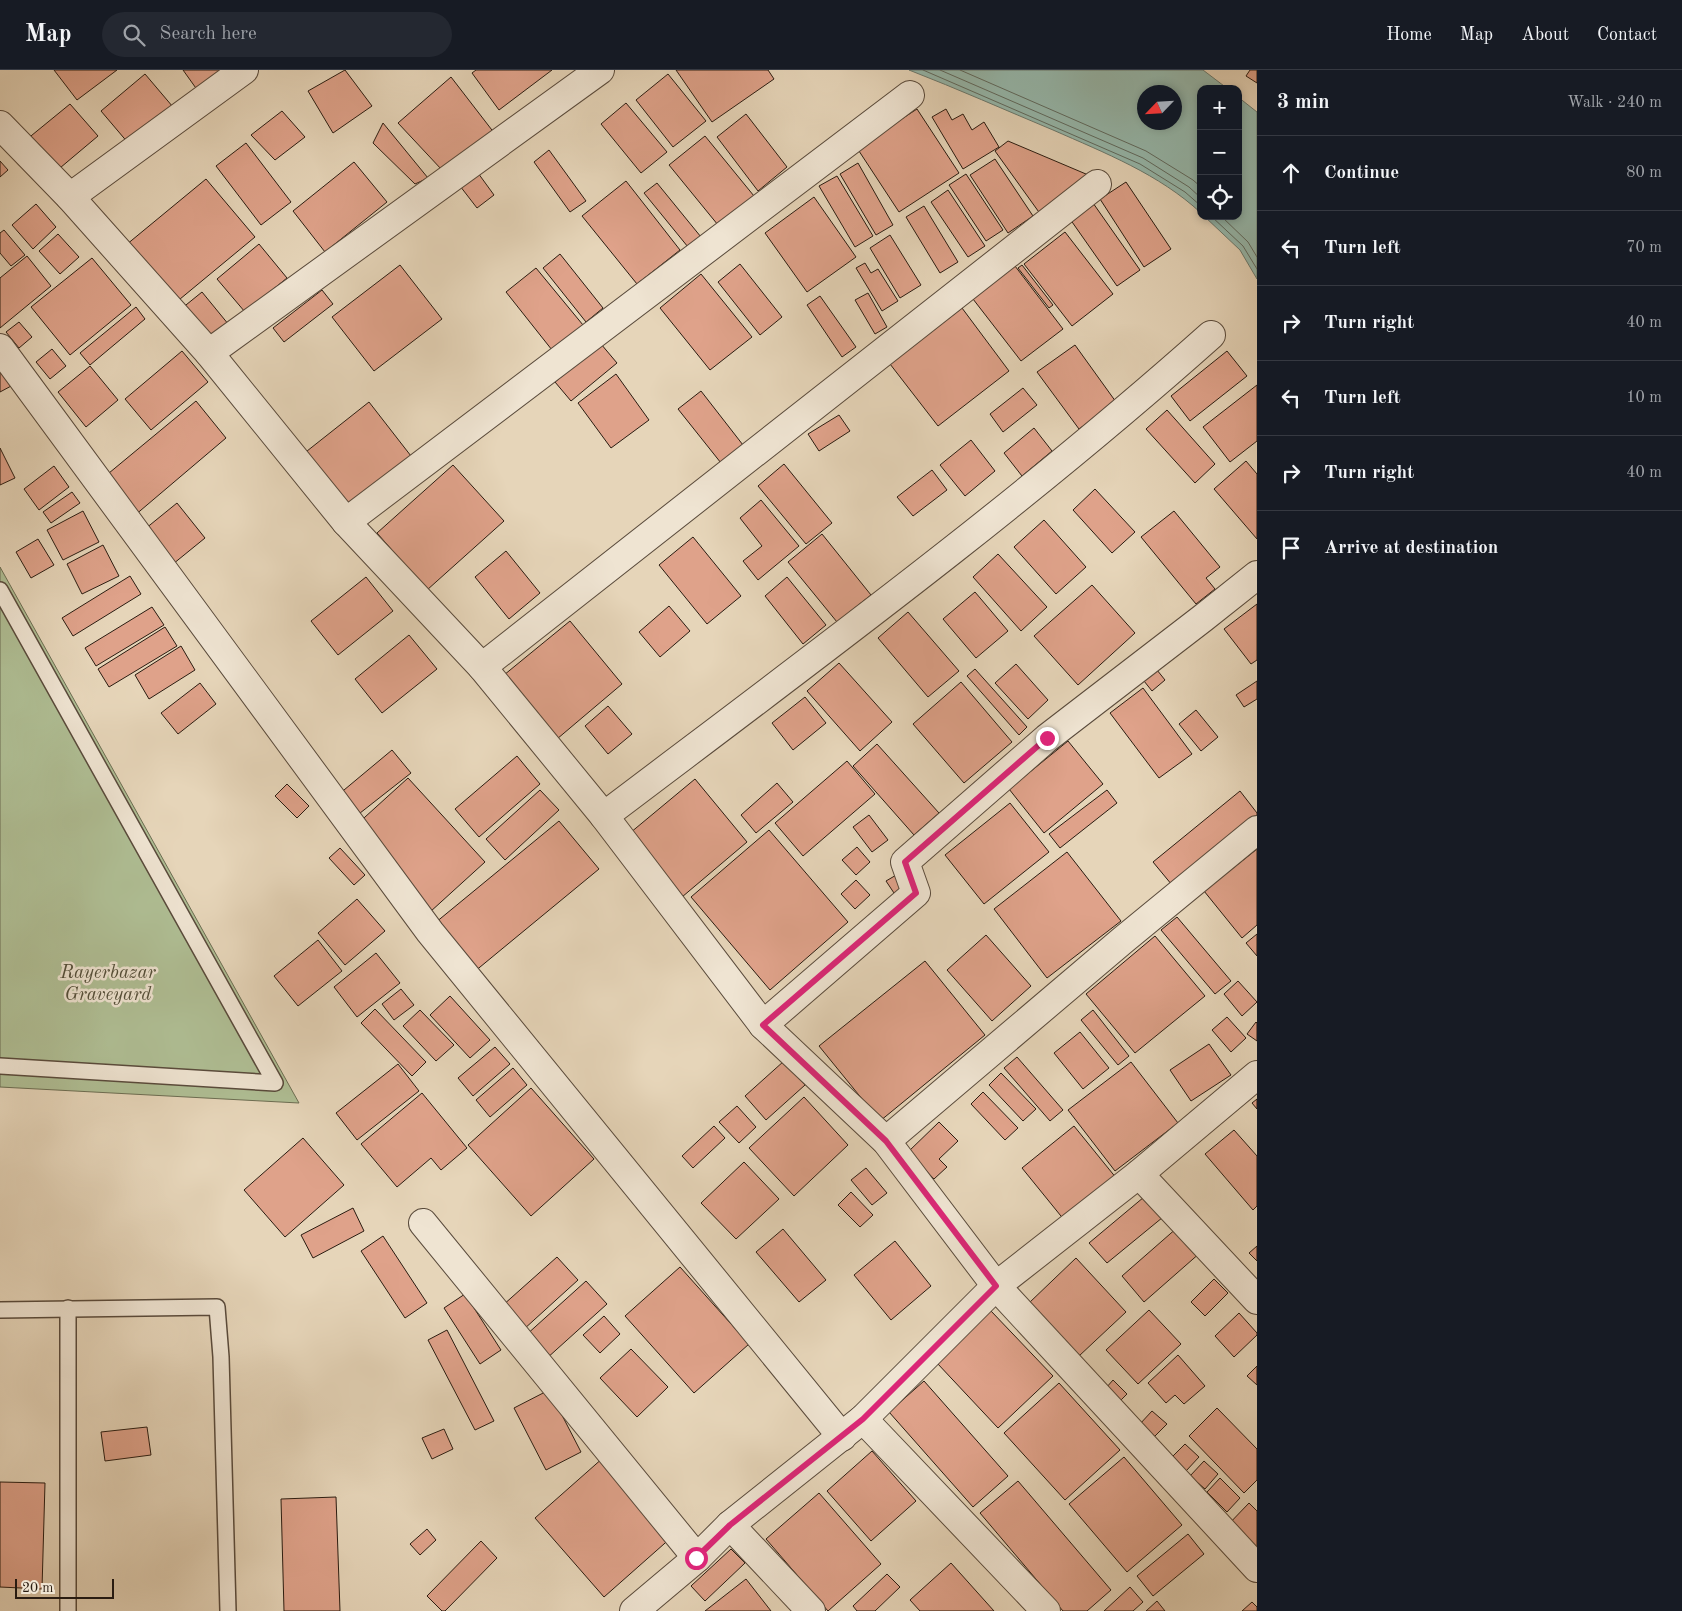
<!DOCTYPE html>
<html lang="en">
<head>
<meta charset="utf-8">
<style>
  body { margin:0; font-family:"Old Standard TT",serif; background:#242831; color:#f1f3f6 }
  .controls { position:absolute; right:15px; top:15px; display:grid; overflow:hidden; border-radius:10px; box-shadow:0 2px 8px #0003 }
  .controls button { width:45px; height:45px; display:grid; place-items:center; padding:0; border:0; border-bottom:1px solid #363941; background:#171b24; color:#f1f3f6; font:25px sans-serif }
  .compass { position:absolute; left:1137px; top:15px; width:45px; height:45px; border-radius:50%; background:#171b24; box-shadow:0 2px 8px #0003; rotate:245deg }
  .scale { position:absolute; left:15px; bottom:12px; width:99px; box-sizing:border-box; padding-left:5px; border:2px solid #2a1c11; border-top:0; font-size:14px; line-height:18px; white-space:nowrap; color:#2a1c11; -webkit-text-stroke:4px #efe4d2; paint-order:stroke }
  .stop { position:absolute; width:15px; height:15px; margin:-11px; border:4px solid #db2777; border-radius:50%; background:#fff }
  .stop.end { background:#db2777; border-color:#fff; box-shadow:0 1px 5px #0008 }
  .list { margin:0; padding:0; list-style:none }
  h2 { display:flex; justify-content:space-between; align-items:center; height:65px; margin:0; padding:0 20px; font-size:21px }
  h2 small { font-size:16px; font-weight:400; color:#9ea1a6 }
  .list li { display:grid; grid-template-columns:32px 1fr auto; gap:15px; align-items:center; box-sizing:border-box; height:75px; padding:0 20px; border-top:1px solid #363941 }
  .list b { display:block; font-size:19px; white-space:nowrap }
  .list em { font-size:16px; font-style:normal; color:#9ea1a6 }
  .icon { flex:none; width:28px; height:28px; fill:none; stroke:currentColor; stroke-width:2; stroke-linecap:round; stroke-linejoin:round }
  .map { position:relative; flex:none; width:1257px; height:1541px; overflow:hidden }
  header { display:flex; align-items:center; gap:30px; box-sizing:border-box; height:70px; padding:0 25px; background:#171b24; border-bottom:1px solid #363941 }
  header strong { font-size:24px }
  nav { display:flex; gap:28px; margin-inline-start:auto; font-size:18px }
  .search { width:350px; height:45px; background:#242831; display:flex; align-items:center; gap:12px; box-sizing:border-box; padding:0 18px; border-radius:28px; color:#9ea1a6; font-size:19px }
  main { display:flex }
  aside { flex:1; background:#171b24 }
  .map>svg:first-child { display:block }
  .green { fill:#afbe94; stroke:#6c6d52 }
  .water { fill:#96b9ad; stroke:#6b7a6f; fill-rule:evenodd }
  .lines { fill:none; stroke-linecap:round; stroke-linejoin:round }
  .shore { stroke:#606a5f; stroke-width:1 }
  .building { fill:#dfa28a; stroke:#2a1c11 }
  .service-casing { stroke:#594a3b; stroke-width:18 }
  .minor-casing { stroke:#594a3b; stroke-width:30 }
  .service { stroke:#efe4d2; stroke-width:15 }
  .minor { stroke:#efe4d2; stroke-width:28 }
  .route { stroke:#db2777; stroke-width:6 }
  .labels { text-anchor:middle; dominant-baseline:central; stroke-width:5; stroke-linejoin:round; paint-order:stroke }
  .park-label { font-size:19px; font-style:italic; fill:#524d38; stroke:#efe4d2 }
</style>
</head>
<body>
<header>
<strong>Map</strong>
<div class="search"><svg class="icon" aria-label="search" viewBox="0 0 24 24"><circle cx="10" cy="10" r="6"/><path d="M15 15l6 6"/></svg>Search here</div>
<nav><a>Home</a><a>Map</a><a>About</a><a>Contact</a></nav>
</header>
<main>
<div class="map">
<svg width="1257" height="1541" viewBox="0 0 1257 1541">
  <rect width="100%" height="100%" fill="#e6d5b9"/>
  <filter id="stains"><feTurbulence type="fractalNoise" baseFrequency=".004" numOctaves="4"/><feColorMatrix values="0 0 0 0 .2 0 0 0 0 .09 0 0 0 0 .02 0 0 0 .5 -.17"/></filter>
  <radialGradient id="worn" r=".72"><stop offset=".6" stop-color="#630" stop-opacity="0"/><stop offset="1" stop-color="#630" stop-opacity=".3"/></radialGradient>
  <polygon class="green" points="0,497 299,1033 0,1017"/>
  <g class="water">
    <path d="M909,0H1203L1228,19H1201V143C1159,104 1105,83 1053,60C1005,40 958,19 909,0ZM1144,22H1174V52H1144Z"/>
    <polygon points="1238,27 1257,42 1257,209 1240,180 1204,146 1238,146"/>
  </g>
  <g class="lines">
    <g class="shore">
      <polyline points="923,0 1140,94 1185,122 1201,136"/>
      <polyline points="940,0 1143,88 1189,117 1201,128"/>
      <polyline points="960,0 1146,81 1193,110 1201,117"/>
      <polyline points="1211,146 1243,176 1257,199"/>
      <polyline points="1221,146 1248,172 1257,187"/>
    </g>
  </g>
  <g class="building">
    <polygon points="54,0 117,0 77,30"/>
    <polygon points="183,0 235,0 203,28"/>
    <polygon points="345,0 372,36 333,63 308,21"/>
    <polygon points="476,0 552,0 499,40 472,3"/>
    <polygon points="676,0 768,0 774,9 712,52"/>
    <polygon points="1250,0 1257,0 1257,13 1246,6"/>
    <polygon points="145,4 173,37 129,74 101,41"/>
    <polygon points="668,4 706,51 673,77 636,30"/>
    <polygon points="451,7 495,64 442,100 398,53"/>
    <polygon points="626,33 667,82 641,103 601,54"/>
    <polygon points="70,34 98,66 54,103 26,70"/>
    <polygon points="917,39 959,103 899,142 857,78"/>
    <polygon points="946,39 952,50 963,44 972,60 984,52 999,77 963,99 932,47"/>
    <polygon points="282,41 305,67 275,90 251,65"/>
    <polygon points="746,44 787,97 758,121 717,67"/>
    <polygon points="383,53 428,108 415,114 373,73"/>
    <polygon points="705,66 754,126 718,155 669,95"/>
    <polygon points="1008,71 1093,107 1041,145 995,81"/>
    <polygon points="246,73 291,132 261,155 216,96"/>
    <polygon points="549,80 586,131 570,142 534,92"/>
    <polygon points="995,89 1033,146 1008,163 970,105"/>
    <polygon points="0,91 8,100 0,107"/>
    <polygon points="354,92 387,132 325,182 293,141"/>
    <polygon points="858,93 893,155 876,165 840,104"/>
    <polygon points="478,103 494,125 477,138 460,116"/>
    <polygon points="966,104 1003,160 986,171 949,115"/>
    <polygon points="837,106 873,166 855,177 819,116"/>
    <polygon points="206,109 255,167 174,234 126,175"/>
    <polygon points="626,111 680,180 637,214 582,146"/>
    <polygon points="1126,112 1171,179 1144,197 1100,129"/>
    <polygon points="657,113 701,167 688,177 644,123"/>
    <polygon points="948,120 985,176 968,187 931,132"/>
    <polygon points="814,127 856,187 807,222 765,163"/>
    <polygon points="1093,133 1140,200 1117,216 1070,149"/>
    <polygon points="36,134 56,157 33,179 12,155"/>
    <polygon points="924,136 958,192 940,203 906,147"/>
    <polygon points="4,160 25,185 11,196 0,183 0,163"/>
    <polygon points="1065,162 1113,224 1072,256 1024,194"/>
    <polygon points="58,164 79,187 60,204 39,181"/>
    <polygon points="890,165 921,215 900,228 870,178"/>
    <polygon points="259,174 287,208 245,242 217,209"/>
    <polygon points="560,184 603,238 586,252 543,198"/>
    <polygon points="27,186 51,216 0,258 0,208"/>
    <polygon points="92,188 131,235 70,285 31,237"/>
    <polygon points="865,193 871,203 878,199 898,231 882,241 856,198"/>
    <polygon points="740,194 782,247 760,265 718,212"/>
    <polygon points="400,195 442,249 374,301 332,247"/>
    <polygon points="1022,195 1053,235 1049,238 1018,198"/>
    <polygon points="1015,196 1063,259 1021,291 973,229"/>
    <polygon points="536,198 583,255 552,280 506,222"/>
    <polygon points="701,204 752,267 710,300 660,238"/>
    <polygon points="322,220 333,234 284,272 273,258"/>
    <polygon points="202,222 229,255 207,270 181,239"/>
    <polygon points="868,223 887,257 875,264 855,230"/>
    <polygon points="820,226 856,277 842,287 807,235"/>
    <polygon points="136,237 145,249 90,295 80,283"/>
    <polygon points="962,238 1009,301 938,356 890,294"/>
    <polygon points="19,252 32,267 19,278 6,262"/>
    <polygon points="601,274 617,293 571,331 555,312"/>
    <polygon points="1075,275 1116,332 1079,359 1037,302"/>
    <polygon points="52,279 66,296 50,309 36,292"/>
    <polygon points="182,281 208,312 151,360 125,329"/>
    <polygon points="1227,281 1247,306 1190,351 1171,326"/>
    <polygon points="90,296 118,330 86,357 58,322"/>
    <polygon points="6,300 13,315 0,322 0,303"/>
    <polygon points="616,304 649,350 611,378 578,333"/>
    <polygon points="1257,315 1257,371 1230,392 1203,357"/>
    <polygon points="1023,318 1037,335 1003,362 990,344"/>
    <polygon points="701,321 743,375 721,393 678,339"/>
    <polygon points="196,331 226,368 134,446 103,408"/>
    <polygon points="369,332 411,386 343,439 302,385"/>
    <polygon points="1167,340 1215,394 1195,413 1146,359"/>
    <polygon points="839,345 850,361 819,381 808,364"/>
    <polygon points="1034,358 1052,381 1022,406 1004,383"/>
    <polygon points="971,370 995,401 965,426 940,395"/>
    <polygon points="0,378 15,408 0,415"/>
    <polygon points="1246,391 1257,404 1257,469 1214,419"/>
    <polygon points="784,394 832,453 806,474 758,416"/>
    <polygon points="453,395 504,451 427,520 377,463"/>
    <polygon points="54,396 69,417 39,440 24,419"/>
    <polygon points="932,400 947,420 913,446 897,427"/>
    <polygon points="1095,419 1135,462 1112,483 1073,440"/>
    <polygon points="72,422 80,433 51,453 43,442"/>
    <polygon points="761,430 799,476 758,510 743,491 762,476 740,448"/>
    <polygon points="177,433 205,468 173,494 145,459"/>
    <polygon points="83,441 99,472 63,490 47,460"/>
    <polygon points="1174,441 1220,497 1206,508 1215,519 1196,534 1141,467"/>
    <polygon points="1044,450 1086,497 1056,524 1014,477"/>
    <polygon points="822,464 871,525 837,552 788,492"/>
    <polygon points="693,467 741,526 707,554 659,495"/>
    <polygon points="38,469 54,495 31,508 16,482"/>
    <polygon points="103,475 119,506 82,524 67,494"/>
    <polygon points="506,481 540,523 509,549 475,507"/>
    <polygon points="998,484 1047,537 1021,561 973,507"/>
    <polygon points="130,506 141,524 73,566 62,548"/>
    <polygon points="366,507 393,541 338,585 311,551"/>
    <polygon points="787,507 826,555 803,574 765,526"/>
    <polygon points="1092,515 1135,563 1078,615 1034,566"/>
    <polygon points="975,522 1008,561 976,588 943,549"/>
    <polygon points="1257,534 1257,590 1251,594 1224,559"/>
    <polygon points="669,536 690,561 660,587 639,562"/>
    <polygon points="152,537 164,555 96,596 85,578"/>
    <polygon points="908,542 959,601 928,627 878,568"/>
    <polygon points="570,551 622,614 557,669 504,605"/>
    <polygon points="165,557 177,576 109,617 98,599"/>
    <polygon points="409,565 437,599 382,643 355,609"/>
    <polygon points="181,576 195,600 149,629 135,605"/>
    <polygon points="839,593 892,652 860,681 807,621"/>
    <polygon points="1016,594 1048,630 1028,649 995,613"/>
    <polygon points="975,599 1027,657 1019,665 967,606"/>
    <polygon points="1157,600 1165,610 1152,621 1144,611"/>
    <polygon points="1257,611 1257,629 1244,637 1236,625"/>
    <polygon points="961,612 1012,672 964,713 913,654"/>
    <polygon points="200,613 216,634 178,664 161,643"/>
    <polygon points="1143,618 1192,684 1159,708 1110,643"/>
    <polygon points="805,627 826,653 793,680 772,653"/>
    <polygon points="608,636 632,664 608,684 585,656"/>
    <polygon points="1196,640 1218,667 1201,681 1179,654"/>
    <polygon points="1068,671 1103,714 1044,763 1009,719"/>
    <polygon points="877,674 939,743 914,765 853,696"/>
    <polygon points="392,680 411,703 355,747 338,725"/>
    <polygon points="517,686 540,714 479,767 455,739"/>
    <polygon points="847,691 875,724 803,786 775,753"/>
    <polygon points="408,708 485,792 430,842 354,757"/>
    <polygon points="695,709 747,772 682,827 630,763"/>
    <polygon points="777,713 793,732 756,763 741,745"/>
    <polygon points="287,714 309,736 297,748 275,726"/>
    <polygon points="540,720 559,740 505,790 486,769"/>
    <polygon points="1107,720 1117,733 1060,778 1049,764"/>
    <polygon points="1240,721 1257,743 1257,746 1172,815 1153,792"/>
    <polygon points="1010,733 1049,782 984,834 945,785"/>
    <polygon points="869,745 888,770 872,782 853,757"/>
    <polygon points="559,751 599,799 474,902 435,853"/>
    <polygon points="769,760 848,852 770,920 691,827"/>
    <polygon points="857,777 870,792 856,805 842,790"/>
    <polygon points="340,778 365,805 354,815 329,788"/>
    <polygon points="1257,779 1257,855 1242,868 1204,821"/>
    <polygon points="1067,782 1121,851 1047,908 994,839"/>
    <polygon points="898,804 907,818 896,826 886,811"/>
    <polygon points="856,810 870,825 855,839 841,824"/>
    <polygon points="357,829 385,861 345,895 318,863"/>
    <polygon points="1177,847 1231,911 1215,924 1161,860"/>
    <polygon points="1257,864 1257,886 1246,873"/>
    <polygon points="986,865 1031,916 992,951 947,900"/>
    <polygon points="1155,866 1205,926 1135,983 1086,924"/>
    <polygon points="318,870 342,901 298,936 274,906"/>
    <polygon points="376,883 400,913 357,947 334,917"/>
    <polygon points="925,891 985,965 880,1051 819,976"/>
    <polygon points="1238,911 1257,932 1242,946 1224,924"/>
    <polygon points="401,919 414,935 394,950 382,934"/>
    <polygon points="450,926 490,970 470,988 430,945"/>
    <polygon points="375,939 426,992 412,1006 361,953"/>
    <polygon points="420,940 454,975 436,991 403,956"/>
    <polygon points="1093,940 1129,986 1118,995 1081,950"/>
    <polygon points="1227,947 1246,968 1231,982 1212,960"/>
    <polygon points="1256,952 1257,953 1257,971 1247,964"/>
    <polygon points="1080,962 1109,998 1083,1019 1054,983"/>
    <polygon points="1209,974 1231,1005 1191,1031 1170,1000"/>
    <polygon points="495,977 510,994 473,1026 458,1008"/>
    <polygon points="1017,987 1063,1040 1050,1051 1004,998"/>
    <polygon points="784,991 805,1015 766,1050 745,1026"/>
    <polygon points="1131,992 1178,1053 1115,1101 1068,1040"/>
    <polygon points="398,994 419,1021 357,1070 336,1043"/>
    <polygon points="513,998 527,1015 490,1047 476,1030"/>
    <polygon points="1001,1003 1036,1039 1023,1051 989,1015"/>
    <polygon points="531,1018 594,1089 531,1146 468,1075"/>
    <polygon points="983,1022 1018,1058 1005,1070 971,1034"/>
    <polygon points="422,1023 467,1078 441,1100 431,1088 397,1117 361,1074"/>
    <polygon points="804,1027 848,1075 794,1126 749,1078"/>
    <polygon points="1257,1029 1257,1039 1252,1033"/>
    <polygon points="737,1036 756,1057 739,1073 719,1052"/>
    <polygon points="939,1052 958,1071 939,1089 947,1097 934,1109 908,1082"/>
    <polygon points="714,1056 725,1068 693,1098 682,1086"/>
    <polygon points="1074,1056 1117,1109 1065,1151 1022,1098"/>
    <polygon points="1234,1060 1257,1086 1257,1136 1253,1140 1205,1084"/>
    <polygon points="303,1068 344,1115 285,1167 244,1120"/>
    <polygon points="744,1092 779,1129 736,1169 701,1133"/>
    <polygon points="866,1098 887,1123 872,1135 851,1110"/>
    <polygon points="851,1122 873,1145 860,1157 838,1135"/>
    <polygon points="1150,1122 1168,1143 1107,1193 1089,1173"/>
    <polygon points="353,1138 364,1161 313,1188 301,1165"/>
    <polygon points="1178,1157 1201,1182 1144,1232 1122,1206"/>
    <polygon points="783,1159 826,1210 799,1232 756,1182"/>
    <polygon points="383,1166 427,1233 405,1248 361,1181"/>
    <polygon points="895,1171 931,1216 891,1250 854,1205"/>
    <polygon points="1257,1176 1257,1191 1249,1183"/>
    <polygon points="557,1187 578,1210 523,1260 502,1236"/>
    <polygon points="1076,1188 1126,1242 1079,1286 1029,1233"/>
    <polygon points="680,1197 749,1274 694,1323 625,1246"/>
    <polygon points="1214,1209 1228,1223 1205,1246 1191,1232"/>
    <polygon points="586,1211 607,1234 546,1289 525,1266"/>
    <polygon points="465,1224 501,1280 480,1294 444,1238"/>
    <polygon points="1149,1240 1181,1274 1138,1314 1106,1280"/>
    <polygon points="991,1241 1053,1306 998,1358 937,1293"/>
    <polygon points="1239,1243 1257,1263 1257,1265 1234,1287 1215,1266"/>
    <polygon points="604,1246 620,1264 600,1283 583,1265"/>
    <polygon points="447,1260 494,1351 475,1360 428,1270"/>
    <polygon points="631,1279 668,1317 637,1347 600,1308"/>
    <polygon points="1178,1285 1205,1316 1184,1334 1175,1325 1166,1333 1148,1313"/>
    <polygon points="1257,1296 1257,1315 1247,1306"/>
    <polygon points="1113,1310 1127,1324 1120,1331 1106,1318"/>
    <polygon points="924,1311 1008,1406 973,1437 889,1342"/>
    <polygon points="1059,1313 1120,1380 1065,1430 1004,1363"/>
    <polygon points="549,1320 581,1382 546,1400 514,1338"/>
    <polygon points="1217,1338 1257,1379 1257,1410 1244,1423 1189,1366"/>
    <polygon points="1152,1341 1167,1354 1153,1368 1139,1355"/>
    <polygon points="147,1357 151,1385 105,1391 101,1362"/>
    <polygon points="444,1359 453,1379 432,1389 422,1368"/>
    <polygon points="1185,1374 1199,1387 1186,1401 1171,1388"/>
    <polygon points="872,1381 916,1431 871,1471 827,1421"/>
    <polygon points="604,1387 673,1466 604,1527 535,1448"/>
    <polygon points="1124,1387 1182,1455 1127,1502 1069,1434"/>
    <polygon points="1204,1391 1218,1404 1205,1419 1190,1406"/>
    <polygon points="1220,1408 1240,1428 1227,1442 1207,1422"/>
    <polygon points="1018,1411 1111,1520 1087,1541 1063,1541 980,1443"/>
    <polygon points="0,1412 45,1413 42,1519 0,1517"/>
    <polygon points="819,1423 881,1494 828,1541 766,1469"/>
    <polygon points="336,1427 340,1541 284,1541 281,1429"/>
    <polygon points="1249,1433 1257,1441 1257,1489 1225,1458"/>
    <polygon points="427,1459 436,1470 420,1485 410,1474"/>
    <polygon points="1188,1464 1204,1484 1153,1526 1137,1506"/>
    <polygon points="481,1471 497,1488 445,1541 442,1541 427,1526"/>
    <polygon points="731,1479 745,1493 705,1531 691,1516"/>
    <polygon points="951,1493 994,1541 920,1541 910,1530"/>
    <polygon points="887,1504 900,1517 875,1541 857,1541 853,1536"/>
    <polygon points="746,1509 771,1541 705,1541"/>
    <polygon points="1130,1517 1143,1532 1133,1541 1104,1541"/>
    <polygon points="1157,1531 1165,1541 1146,1541"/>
    <polygon points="1252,1532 1257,1537 1257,1541 1242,1541"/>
  </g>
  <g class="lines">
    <g class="service-casing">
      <g id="service">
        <polyline points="0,520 275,1013 0,996"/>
        <polyline points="68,1238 68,1541"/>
        <polyline points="0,1240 217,1237 221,1287 228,1541"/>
      </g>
    </g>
    <g class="minor-casing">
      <g id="minor">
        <polyline points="0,55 70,127 209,283 346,452 482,597 604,746 763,955 886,1071 996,1216 1257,1498"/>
        <polyline points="70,127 244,0"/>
        <polyline points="0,278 430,862 842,1367"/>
        <polyline points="209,283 600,0"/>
        <polyline points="346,452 910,25"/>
        <polyline points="482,597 1097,114"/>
        <path d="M604,746C810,590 1018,437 1211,265"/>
        <polyline points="763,955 916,823 905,792 1047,668 1203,548 1257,505"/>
        <polyline points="886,1071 1123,870 1257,760"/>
        <polyline points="1139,1104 1257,1230"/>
        <polyline points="423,1153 697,1488"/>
        <polyline points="863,1349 1046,1541"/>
        <polyline points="730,1455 811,1541"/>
        <polyline points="634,1541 697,1488 730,1455 863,1349 996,1216 1139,1104 1257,1005"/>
      </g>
    </g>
    <use href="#service" class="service"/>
    <use href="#minor" class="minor"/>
  </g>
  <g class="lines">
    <polyline class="route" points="696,1488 730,1455 863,1349 996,1216 886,1071 763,955 916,823 905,792 1047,668"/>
  </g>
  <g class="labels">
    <g class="park-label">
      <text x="108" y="903">Rayerbazar<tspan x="108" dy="22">Graveyard</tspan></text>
    </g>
  </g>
  <rect width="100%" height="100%" filter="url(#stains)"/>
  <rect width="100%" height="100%" fill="url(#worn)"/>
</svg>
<div class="controls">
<button>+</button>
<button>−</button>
<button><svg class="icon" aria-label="locate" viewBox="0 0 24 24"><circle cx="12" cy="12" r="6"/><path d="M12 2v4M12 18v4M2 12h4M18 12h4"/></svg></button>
</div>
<svg class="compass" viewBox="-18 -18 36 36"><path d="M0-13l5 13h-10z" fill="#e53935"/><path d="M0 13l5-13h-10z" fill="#9ea1a6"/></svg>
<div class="scale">20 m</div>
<div class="stop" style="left:696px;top:1488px"></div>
<div class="stop end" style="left:1047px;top:668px"></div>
</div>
<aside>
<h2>3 min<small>Walk · 240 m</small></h2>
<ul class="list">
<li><svg class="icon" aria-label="ahead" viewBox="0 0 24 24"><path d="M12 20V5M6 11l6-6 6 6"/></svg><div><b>Continue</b></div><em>80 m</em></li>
<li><svg class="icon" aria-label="left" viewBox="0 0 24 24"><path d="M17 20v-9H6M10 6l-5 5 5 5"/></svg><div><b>Turn left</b></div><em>70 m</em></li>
<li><svg class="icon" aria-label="right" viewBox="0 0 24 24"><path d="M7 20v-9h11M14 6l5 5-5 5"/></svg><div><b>Turn right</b></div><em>40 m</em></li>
<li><svg class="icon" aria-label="left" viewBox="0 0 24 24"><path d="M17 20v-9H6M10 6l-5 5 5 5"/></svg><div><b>Turn left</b></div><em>10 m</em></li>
<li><svg class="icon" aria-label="right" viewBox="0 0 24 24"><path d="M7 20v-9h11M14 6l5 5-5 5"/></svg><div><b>Turn right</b></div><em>40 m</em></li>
<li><svg class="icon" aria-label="arrive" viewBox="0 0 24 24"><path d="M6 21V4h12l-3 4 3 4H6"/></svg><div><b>Arrive at destination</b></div></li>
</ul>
</aside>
</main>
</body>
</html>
